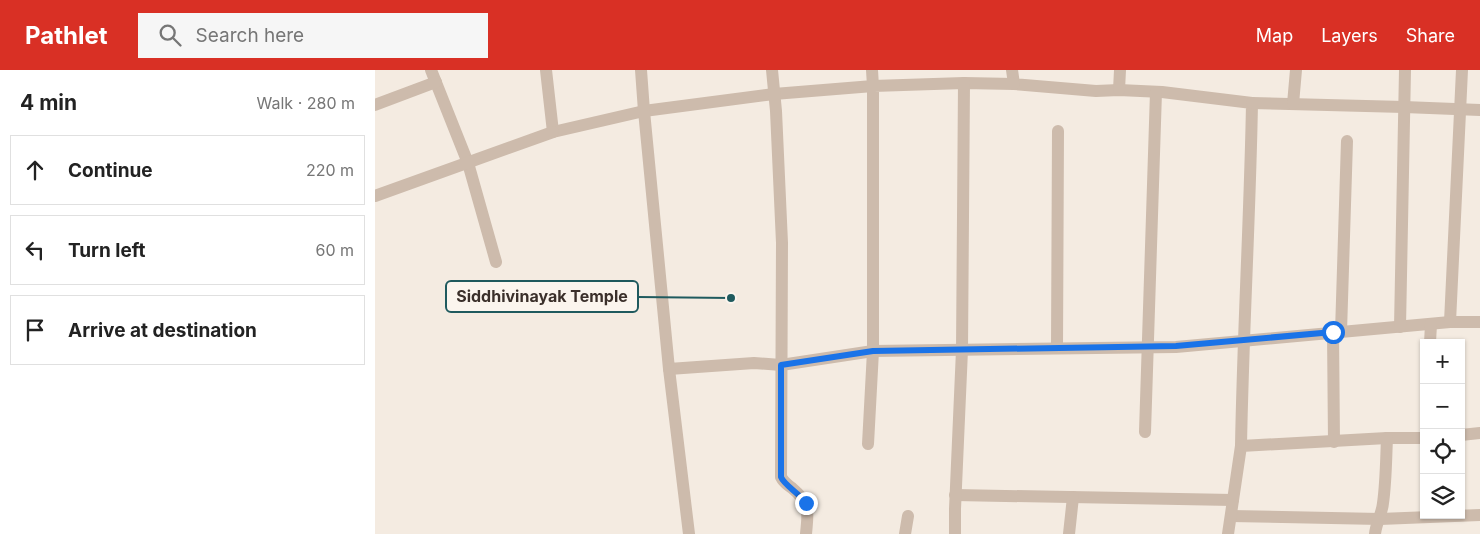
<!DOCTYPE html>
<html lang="en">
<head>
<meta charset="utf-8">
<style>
  body { margin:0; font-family:Inter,sans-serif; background:#f6f6f6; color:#222 }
  .controls { position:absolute; right:15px; bottom:15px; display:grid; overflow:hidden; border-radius:0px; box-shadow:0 1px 4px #0004 }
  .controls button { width:45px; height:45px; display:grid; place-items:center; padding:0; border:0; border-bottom:1px solid #e0e0e0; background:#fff; color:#222; font:25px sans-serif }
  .stop { position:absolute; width:15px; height:15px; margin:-11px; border:4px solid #1a73e8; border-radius:50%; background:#fff }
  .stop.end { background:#1a73e8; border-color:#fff; box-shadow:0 1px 5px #0008 }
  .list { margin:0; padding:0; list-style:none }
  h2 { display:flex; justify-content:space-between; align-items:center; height:65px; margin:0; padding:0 20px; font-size:21px }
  h2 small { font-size:16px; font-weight:400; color:#767676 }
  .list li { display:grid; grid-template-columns:32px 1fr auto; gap:15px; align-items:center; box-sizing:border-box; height:70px; margin:0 10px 10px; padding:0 10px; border:1px solid #e0e0e0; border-radius:0px }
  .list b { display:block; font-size:19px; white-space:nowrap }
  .list em { font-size:16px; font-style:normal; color:#767676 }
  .icon { flex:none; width:28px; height:28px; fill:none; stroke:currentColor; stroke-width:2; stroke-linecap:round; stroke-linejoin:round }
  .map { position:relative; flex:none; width:1105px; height:464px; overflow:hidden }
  header { display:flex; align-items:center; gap:30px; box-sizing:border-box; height:70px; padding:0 25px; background:#d93025; color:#fff }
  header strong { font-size:24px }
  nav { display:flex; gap:28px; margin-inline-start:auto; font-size:18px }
  .search { width:350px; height:45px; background:#f6f6f6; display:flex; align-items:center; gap:12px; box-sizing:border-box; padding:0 18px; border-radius:0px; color:#767676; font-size:19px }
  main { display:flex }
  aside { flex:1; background:#fff }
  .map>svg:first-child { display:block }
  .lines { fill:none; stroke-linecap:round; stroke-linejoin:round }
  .street { stroke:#cdbbac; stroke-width:12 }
  .route { stroke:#1a73e8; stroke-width:6 }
  .leader { fill:none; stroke:#1f5a5e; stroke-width:2 }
  .callout-dot { fill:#1f5a5e; stroke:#fbf5ee; stroke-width:2 }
  .callout { fill:#fbf5ee; stroke:#1f5a5e; stroke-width:2 }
  .callout-label { font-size:16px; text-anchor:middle; font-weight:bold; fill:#3b302b }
</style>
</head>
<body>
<header>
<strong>Pathlet</strong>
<div class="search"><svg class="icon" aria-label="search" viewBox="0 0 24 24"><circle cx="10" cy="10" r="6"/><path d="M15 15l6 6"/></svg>Search here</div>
<nav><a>Map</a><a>Layers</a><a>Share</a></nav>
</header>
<main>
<aside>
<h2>4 min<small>Walk · 280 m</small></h2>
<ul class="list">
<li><svg class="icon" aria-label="ahead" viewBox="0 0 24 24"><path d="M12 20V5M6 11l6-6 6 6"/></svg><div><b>Continue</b></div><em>220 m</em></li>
<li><svg class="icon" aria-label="left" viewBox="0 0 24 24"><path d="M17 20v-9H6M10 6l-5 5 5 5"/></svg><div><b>Turn left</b></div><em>60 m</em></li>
<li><svg class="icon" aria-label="arrive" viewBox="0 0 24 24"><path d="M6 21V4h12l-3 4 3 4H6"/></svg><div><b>Arrive at destination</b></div></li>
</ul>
</aside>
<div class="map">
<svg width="1105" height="464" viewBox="0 0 1105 464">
  <rect width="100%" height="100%" fill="#f4ebe1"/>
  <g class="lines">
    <g class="street">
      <polyline points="56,0 93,93 121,192"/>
      <polyline points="171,0 178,62 269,41 399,24 498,16 497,0"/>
      <polyline points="266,0 269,41 294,299 379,293 406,295 498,281 801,277 1075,252 1105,252"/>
      <path d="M397,0L401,41L407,173L406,407C409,413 412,414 417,418C436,434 433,441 431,464"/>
      <path d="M637,0L639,14L721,21L744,20L787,22L877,33C875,147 868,262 866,376"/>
      <polyline points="744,20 745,0"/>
      <polyline points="877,33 1029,37 1105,40"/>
      <polyline points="918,34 921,0"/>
      <polyline points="0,35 61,12"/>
      <polyline points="0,126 178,62"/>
      <polyline points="1075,252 1087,0"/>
      <polyline points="1025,257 1030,0"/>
      <polyline points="958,262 959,372"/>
      <polyline points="966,262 972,71"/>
      <polyline points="1055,273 1056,254"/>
      <polyline points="682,278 683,61"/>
      <polyline points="294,299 314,464"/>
      <polyline points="770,362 781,22"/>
      <polyline points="1086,365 1105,363"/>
      <polyline points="493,374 498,281 498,16 589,13 639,14"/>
      <polyline points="580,425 858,430"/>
      <polyline points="856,446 1005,449 1105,445"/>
      <polyline points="530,464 533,446"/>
      <polyline points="580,464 580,439 587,280 589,13"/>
      <polyline points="694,464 698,427"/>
      <polyline points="853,464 866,376 1012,368 1049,368"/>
      <path d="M1000,464C1001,453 1007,444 1008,433C1011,412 1011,390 1012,368"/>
    </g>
  </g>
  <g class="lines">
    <path class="route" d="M431,433C425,424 409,415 406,407V295L498,281L801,276L958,262"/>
  </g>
  <path class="leader" d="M356 228L263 227"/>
  <circle class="callout-dot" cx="356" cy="228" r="5"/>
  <rect class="callout" x="71" y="211" width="192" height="31" rx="5"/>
  <g class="callout-label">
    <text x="167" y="232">Siddhivinayak Temple</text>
  </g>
</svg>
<div class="controls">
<button>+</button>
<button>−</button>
<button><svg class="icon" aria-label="locate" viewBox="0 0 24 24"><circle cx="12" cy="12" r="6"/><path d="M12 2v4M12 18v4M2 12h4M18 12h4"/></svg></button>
<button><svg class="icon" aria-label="layers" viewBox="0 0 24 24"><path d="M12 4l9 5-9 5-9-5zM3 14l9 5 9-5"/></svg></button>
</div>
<div class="stop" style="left:958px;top:262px"></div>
<div class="stop end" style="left:431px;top:433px"></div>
</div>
</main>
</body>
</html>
